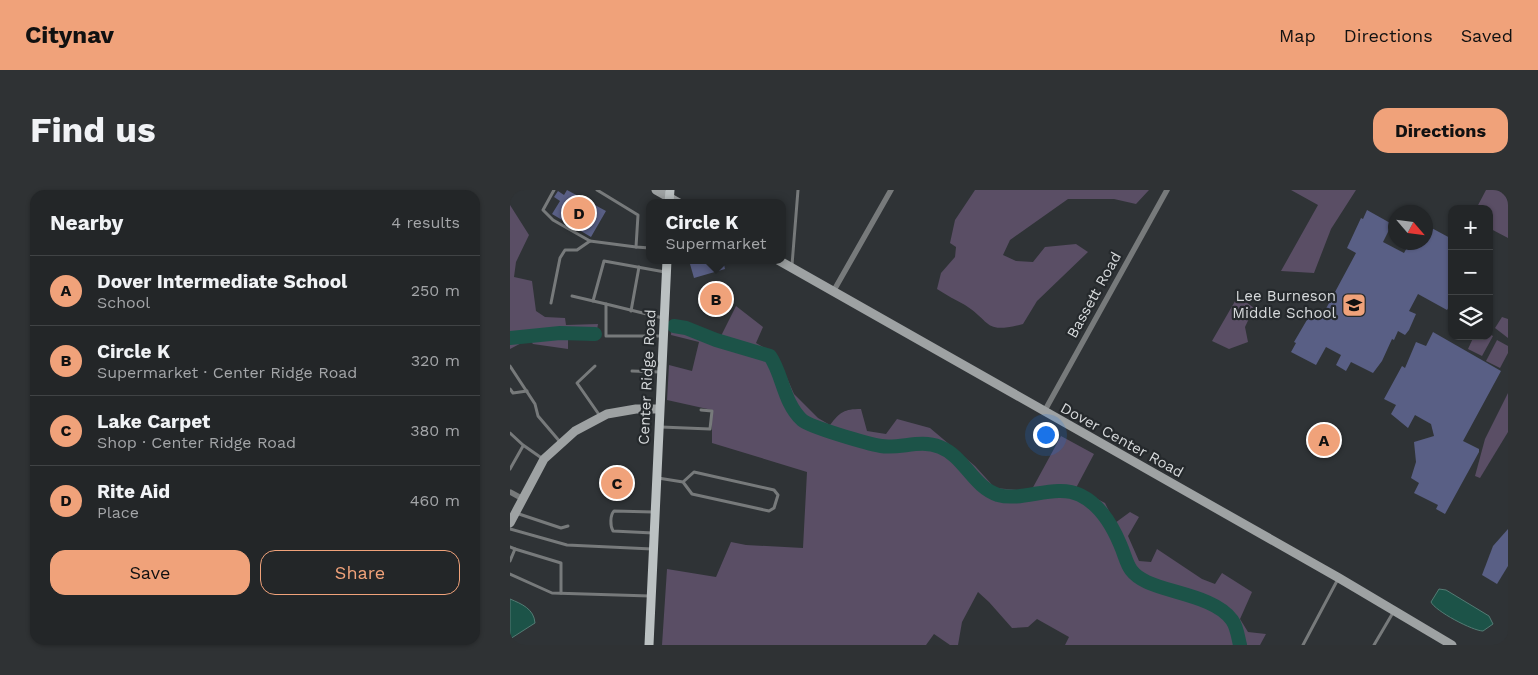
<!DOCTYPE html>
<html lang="en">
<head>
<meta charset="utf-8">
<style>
  body { margin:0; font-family:"Work Sans",sans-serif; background:#2f3234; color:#f1f3f6 }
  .controls { position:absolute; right:15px; top:15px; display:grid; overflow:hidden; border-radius:10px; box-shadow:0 1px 4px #0004 }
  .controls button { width:45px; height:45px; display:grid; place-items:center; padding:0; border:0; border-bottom:1px solid #404345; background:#232628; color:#f1f3f6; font:25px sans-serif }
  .compass { position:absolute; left:878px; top:15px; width:45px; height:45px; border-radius:50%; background:#232628; box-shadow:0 1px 4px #0004; rotate:118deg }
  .you { position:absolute; left:535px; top:244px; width:18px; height:18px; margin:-12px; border:4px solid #fff; border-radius:50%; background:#1a73e8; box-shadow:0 0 0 8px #1a73e833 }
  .badge { display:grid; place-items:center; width:32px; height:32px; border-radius:50%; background:#f0a27a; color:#111; font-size:16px; font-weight:700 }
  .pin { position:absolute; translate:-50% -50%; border:2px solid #fff; box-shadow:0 1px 5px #0006 }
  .popup { position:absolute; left:136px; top:9px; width:140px; height:65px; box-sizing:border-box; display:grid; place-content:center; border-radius:10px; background:#232628; filter:drop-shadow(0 1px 4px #0005); font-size:16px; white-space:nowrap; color:#a3a5a8 }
  .popup b { font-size:19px; color:#f1f3f6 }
  .popup::after { content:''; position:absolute; left:50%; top:100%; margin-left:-10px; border:10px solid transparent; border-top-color:#232628 }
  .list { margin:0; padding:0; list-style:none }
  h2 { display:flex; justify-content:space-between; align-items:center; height:65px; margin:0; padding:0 20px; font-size:21px }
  h2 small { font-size:16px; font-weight:400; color:#a3a5a8 }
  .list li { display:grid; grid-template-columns:32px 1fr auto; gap:15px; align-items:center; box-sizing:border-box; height:70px; padding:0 20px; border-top:1px solid #404345 }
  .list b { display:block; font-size:19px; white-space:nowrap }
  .list p { margin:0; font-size:16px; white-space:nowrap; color:#a3a5a8 }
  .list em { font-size:16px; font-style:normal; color:#a3a5a8 }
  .actions { display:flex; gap:10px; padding:15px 20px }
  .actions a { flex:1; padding:11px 0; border:1px solid #f0a27a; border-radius:15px; text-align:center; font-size:18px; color:#f0a27a }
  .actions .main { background:#f0a27a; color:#111 }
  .icon { flex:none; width:28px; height:28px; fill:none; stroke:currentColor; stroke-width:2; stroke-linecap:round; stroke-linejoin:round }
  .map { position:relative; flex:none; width:998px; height:455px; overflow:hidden; border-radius:15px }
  header { display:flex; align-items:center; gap:30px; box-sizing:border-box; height:70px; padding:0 25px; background:#f0a27a; color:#111 }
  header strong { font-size:24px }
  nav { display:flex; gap:28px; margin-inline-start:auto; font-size:18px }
  .intro { display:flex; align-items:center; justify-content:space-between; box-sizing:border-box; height:120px; padding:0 30px }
  h1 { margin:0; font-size:35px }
  .button { padding:12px 22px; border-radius:15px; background:#f0a27a; color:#111; font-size:18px; font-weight:700 }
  main { display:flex; gap:30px; padding:0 30px }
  aside { flex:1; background:#232628; border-radius:15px; box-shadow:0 1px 4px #0004 }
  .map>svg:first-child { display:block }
  .green { fill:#5a4e65 }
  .water { fill:#1c5348; stroke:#547b74 }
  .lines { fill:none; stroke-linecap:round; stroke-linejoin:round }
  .river { stroke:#1c5348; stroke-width:14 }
  .building { fill:#595f85 }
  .lane { stroke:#777a7b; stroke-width:3 }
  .street { stroke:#777a7b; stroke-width:5.5 }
  .secondary { stroke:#9ea2a3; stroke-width:9 }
  .primary { stroke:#bbc1c2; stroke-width:9 }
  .labels { text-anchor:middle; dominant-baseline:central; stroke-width:4.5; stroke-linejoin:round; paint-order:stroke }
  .street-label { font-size:15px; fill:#d6d9db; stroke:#25292c }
  .poi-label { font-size:15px; fill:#d6d9db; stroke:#25292c; text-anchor:end }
</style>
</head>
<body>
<header>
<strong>Citynav</strong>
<nav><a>Map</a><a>Directions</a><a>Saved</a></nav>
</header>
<div class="intro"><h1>Find us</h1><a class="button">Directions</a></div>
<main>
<aside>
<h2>Nearby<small>4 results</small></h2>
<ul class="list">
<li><span class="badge">A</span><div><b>Dover Intermediate School</b><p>School</p></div><em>250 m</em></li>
<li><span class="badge">B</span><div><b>Circle K</b><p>Supermarket · Center Ridge Road</p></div><em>320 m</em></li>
<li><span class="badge">C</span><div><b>Lake Carpet</b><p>Shop · Center Ridge Road</p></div><em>380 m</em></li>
<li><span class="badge">D</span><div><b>Rite Aid</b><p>Place</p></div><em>460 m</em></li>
</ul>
<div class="actions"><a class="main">Save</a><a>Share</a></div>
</aside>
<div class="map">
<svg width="998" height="455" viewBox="0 0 998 455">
  <rect width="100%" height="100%" fill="#2f3336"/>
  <g class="green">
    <path d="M465,0H639L626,14L604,9H558L500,50L493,65L506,71L523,72L535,57L566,54L578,62L527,111L513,134C473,144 483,133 455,115C446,110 436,105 427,99L431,83L445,67L446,57L440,53L445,30Z"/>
    <polygon points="781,0 846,0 821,39 804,83 771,81 808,15"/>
    <polygon points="976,0 998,0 998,48 979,38 979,19 966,19"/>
    <polygon points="0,15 19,45 6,72 4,87 22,91 26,121 35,127 55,128 56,135 88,134 85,151 58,147 58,159 23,154 19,149 0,159"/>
    <polygon points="728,106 744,118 735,137 738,152 719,159 702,151"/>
    <path d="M226,116L253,137L246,153L267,165L284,204L308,228L320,235C330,222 334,219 351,219L357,241L376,244L387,229L420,238L465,276L485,298L521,301L551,246L584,264L566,298L595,313L605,333L620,322L629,327L618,346L629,371L641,372L647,359L692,389L705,394L712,383L742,402L730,429L738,442L756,444L750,455H555L559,447L527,429L518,437L502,438L479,412L468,402L452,432L448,455H440L424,444L416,455H152L157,379L206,387L221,352L236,355L293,358L297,282L202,253V220L157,210L159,175L182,181L189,152L161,145L162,132L210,148Z"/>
    <polygon points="992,127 998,129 998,148 985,138"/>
    <polygon points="979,144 983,146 972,166 958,159 964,146 979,146"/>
    <polygon points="987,150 998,156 998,163 990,178 976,171"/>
    <polygon points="998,203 998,242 970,288 965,286 975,249"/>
  </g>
  <g class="water">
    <path d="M929,399L936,400L979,426L983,434L973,441C963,441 925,421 921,412Z"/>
    <path d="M0,409C12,414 24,419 25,433L0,449Z"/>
  </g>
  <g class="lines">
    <g class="river">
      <path d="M164,136L176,138L206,150L260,166C273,185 273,212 292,230C300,237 358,254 371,256C391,259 410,249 430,257C454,266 463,297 488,305C513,312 546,293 570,305C589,314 602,335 610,354C618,372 616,382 637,392C660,403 706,407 722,430C727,437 728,447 730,455"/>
      <polyline points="0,148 50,143 85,144"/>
    </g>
  </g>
  <g class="building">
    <polygon points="57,0 96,21 81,47 42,24 50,11 44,7 48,1 54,5"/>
    <polygon points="857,20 882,34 873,52 894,63 900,52 916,52 916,35 942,49 942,112 937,120 908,104 899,121 906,124 899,140 895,145 888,141 884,150 882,149 872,171 863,183 841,172 836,181 826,175 831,165 816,157 806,175 781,162 786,153 784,152 801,123 811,128 846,63 837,58 851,28 853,29"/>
    <polygon points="195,70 213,70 215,79 184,88 180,74"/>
    <polygon points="218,97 221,105 211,124 193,113 190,105"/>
    <polygon points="923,142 991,181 953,251 969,259 969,262 935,324 926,319 928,315 904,303 909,293 901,288 906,272 904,252 924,246 921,234 905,225 898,238 881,224 886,215 874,209 892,176 895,178 906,152 916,156"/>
    <polygon points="998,339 998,376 987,394 972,385 983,356"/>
  </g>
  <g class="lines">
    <g class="lane">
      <polyline points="44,0 33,20 43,30 80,51"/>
      <polyline points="87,0 128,25 126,57 140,58"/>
      <polyline points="282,75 288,0"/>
      <polyline points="62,106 96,114"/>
      <polyline points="83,111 94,71 155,82"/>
      <polyline points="41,113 50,68 55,60 67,60 80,51 126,57"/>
      <polyline points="121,121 129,77"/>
      <polyline points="153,146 96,146 96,114 153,128"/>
      <polyline points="0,176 25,214 28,226 51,253"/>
      <polyline points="85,176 67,193 90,226"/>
      <polyline points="122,181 150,182"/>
      <polyline points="0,199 3,203 17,201"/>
      <polyline points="151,237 200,239 202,221 191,220"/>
      <polyline points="0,243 13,255 33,269"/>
      <polyline points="0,279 13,256"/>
      <polyline points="148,288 173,292 184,282 264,300 268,305 264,318 259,321 182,304 173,292"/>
      <polyline points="6,323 51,338 58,336"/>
      <polyline points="0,339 57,355 142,359"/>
      <path d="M143,343L103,341C100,336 100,325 104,321L143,322"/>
      <polyline points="0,357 5,359 0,371"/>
      <polyline points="5,359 51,373 51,403"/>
      <polyline points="0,384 42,403 140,406"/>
      <polyline points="793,455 828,389"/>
      <polyline points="864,455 884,421"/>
    </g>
    <g class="street">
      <polyline points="323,102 381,0"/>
      <polyline points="534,222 657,0"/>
      <polyline points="0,302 13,309"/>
    </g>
    <g class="secondary">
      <polyline points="146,0 169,13"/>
      <polyline points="268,70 829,388 942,455"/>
      <polyline points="0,333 34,269 65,241 97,224 126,219 148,219"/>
    </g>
    <g class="primary">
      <polyline points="159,13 160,0"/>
      <polyline points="139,455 157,70"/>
    </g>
  </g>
  <defs>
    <g id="school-square" transform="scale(1.25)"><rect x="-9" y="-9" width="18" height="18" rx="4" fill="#f0a27a" stroke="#25292c"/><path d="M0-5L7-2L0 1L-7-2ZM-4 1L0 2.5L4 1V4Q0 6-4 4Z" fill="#111"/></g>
  </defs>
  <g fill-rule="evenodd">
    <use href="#school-square" x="844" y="115"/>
  </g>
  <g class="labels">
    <g class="street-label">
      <text transform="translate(584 105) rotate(-61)">Bassett Road</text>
      <text transform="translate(137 187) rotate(-87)">Center Ridge Road</text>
      <text transform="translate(612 250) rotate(29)">Dover Center Road</text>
    </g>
    <g class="poi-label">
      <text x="826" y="106">Lee Burneson<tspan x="826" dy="17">Middle School</tspan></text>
    </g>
  </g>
</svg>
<div class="controls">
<button>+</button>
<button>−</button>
<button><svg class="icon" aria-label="layers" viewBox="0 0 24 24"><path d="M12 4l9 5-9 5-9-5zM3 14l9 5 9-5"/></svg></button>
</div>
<svg class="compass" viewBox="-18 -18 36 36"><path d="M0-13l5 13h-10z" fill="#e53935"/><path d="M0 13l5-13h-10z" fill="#a3a5a8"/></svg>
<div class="you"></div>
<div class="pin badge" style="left:814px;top:250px">A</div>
<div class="pin badge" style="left:206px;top:109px">B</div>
<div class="popup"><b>Circle K</b>Supermarket</div>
<div class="pin badge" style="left:107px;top:293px">C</div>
<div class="pin badge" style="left:69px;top:23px">D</div>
</div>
</main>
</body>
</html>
